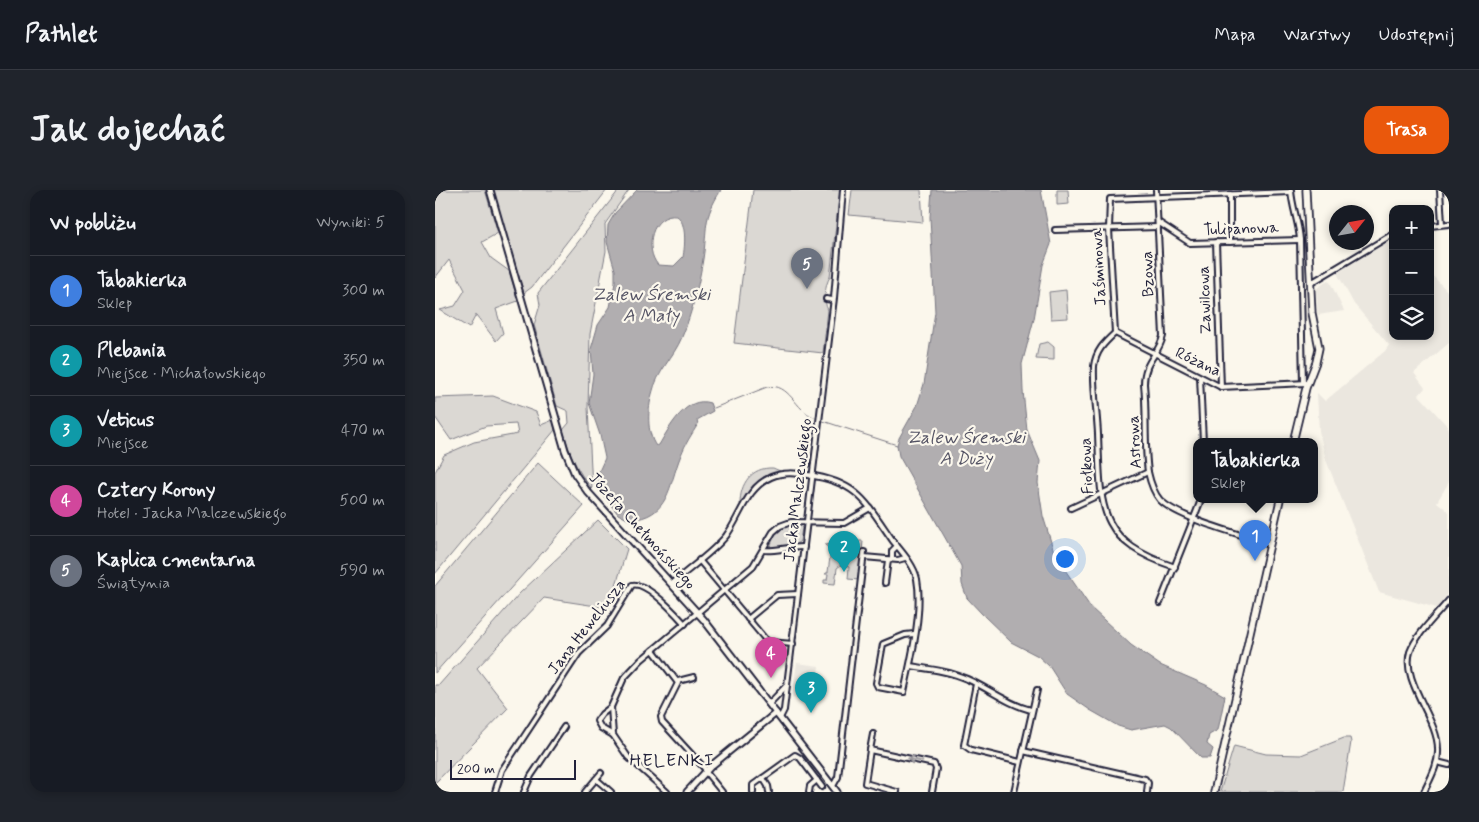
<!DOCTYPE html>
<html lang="pl">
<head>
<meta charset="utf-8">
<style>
  body { margin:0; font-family:Mynerve,sans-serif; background:#20242c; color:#f1f3f6 }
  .controls { position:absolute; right:15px; top:15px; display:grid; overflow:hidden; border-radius:10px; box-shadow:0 2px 8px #0003 }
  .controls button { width:45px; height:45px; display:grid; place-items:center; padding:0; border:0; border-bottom:1px solid #363941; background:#171b24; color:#f1f3f6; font:25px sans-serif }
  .compass { position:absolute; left:894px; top:15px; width:45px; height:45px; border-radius:50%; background:#171b24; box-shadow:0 2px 8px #0003; rotate:59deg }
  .scale { position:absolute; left:15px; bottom:12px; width:126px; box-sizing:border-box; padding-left:5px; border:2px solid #22223b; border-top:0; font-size:14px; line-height:18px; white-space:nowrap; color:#22223b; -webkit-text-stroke:4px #fbf7ec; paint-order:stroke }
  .you { position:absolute; left:629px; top:368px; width:18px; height:18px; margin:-12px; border:4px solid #fff; border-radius:50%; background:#1a73e8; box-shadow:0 0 0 8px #1a73e833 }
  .badge { display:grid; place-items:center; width:32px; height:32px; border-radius:50%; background:#ea580c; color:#fff; font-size:16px; font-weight:700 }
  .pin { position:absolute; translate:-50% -41px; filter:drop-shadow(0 1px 2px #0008) }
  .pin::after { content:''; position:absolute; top:26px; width:18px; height:15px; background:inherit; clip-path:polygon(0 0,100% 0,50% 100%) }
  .popup { position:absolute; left:758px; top:248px; width:125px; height:65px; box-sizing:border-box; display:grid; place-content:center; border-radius:10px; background:#171b24; filter:drop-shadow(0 1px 4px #0005); font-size:16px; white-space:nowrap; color:#9ea1a6 }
  .popup b { font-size:19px; color:#f1f3f6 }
  .popup::after { content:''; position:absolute; left:50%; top:100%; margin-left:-10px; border:10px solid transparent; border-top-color:#171b24 }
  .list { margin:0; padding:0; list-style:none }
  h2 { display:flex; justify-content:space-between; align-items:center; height:65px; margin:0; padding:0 20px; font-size:21px }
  h2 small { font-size:16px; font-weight:400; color:#9ea1a6 }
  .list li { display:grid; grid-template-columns:32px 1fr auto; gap:15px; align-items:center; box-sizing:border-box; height:70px; padding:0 20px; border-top:1px solid #363941 }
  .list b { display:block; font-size:19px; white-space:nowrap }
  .list p { margin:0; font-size:16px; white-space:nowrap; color:#9ea1a6 }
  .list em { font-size:16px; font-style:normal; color:#9ea1a6 }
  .icon { flex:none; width:28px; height:28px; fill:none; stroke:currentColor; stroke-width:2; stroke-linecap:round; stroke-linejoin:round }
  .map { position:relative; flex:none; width:1014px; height:602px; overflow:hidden; border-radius:15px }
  header { display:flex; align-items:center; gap:30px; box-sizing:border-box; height:70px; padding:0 25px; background:#171b24; border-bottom:1px solid #363941 }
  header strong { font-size:24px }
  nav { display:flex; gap:28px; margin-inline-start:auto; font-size:18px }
  .intro { display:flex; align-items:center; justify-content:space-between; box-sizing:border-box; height:120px; padding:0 30px }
  h1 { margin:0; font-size:35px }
  .button { padding:12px 22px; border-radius:15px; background:#ea580c; color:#fff; font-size:18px; font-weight:700 }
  main { display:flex; gap:30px; padding:0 30px }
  aside { flex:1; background:#171b24; border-radius:15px; box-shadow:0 2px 8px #0003 }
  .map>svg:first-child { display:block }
  .built { fill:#ebe7df }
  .green { fill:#dbd8d3; stroke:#7e7d87 }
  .water { fill:#b1aeb0; stroke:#787681; fill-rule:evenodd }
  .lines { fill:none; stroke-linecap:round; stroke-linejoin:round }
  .stream { stroke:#787681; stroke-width:1 }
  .minor-casing { stroke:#22223b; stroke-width:8 }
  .tertiary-casing { stroke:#22223b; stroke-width:9 }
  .secondary-casing { stroke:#22223b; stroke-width:9 }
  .minor { stroke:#fbf7ec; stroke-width:4 }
  .tertiary { stroke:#fbf7ec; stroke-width:5 }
  .secondary { stroke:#fbf7ec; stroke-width:5.5 }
  .oneway { stroke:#99979c }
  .labels { text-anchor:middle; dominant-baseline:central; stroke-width:4.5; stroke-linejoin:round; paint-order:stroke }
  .street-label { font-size:16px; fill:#22223b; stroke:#fbf7ec }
  .water-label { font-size:18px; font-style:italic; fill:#545364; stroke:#fbf7ec }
  .neighbourhood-label { font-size:18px; letter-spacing:1px; fill:#22223b; stroke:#fbf7ec }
</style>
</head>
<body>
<header>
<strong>Pathlet</strong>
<nav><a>Mapa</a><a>Warstwy</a><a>Udostępnij</a></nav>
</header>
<div class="intro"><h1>Jak dojechać</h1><a class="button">Trasa</a></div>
<main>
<aside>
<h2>W pobliżu<small>Wyniki: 5</small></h2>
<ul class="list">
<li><span class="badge" style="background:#3f7fe0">1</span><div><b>Tabakierka</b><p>Sklep</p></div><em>300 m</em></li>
<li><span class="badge" style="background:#0f9aa8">2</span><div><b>Plebania</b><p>Miejsce · Michałowskiego</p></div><em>350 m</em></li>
<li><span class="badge" style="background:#0f9aa8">3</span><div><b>Veticus</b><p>Miejsce</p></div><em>470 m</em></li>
<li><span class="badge" style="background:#d1479c">4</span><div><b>Cztery Korony</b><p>Hotel · Jacka Malczewskiego</p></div><em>500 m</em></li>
<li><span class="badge" style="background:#6b7280">5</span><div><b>Kaplica cmentarna</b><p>Świątynia</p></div><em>590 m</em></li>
</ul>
</aside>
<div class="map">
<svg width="1014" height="602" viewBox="0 0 1014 602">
  <rect width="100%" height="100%" fill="#fbf7ec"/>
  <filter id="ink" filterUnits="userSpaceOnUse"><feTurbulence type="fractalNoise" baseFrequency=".02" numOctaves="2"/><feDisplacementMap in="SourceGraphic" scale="10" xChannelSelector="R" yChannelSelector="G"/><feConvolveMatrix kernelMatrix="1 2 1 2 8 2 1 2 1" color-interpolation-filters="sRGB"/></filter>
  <g filter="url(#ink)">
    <g class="built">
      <polygon points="958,49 958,146 995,146 995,83 1014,103 1014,153 979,183 990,198 984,205 1014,238 1014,292 1002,312 1014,322 1014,401 1002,418 944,402 891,270 884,241 882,203 890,211 950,161 954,155 919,114 902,83"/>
      <polygon points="892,91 895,92 909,121 883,125 881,99"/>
      <polygon points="362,473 384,476 380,510 357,507"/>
    </g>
    <g class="green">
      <polygon points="0,0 50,0 63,43 47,52 56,68 74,81 83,111 61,119 68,143 61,151 41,125 34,138 5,120 20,116 30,100 14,70 0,88"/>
      <polygon points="57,0 172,0 97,97 89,103"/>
      <path d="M184,0H194L170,34L171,61L155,144L153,217L157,299C141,279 135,265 128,240L134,233L133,221L122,216L99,135L105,115L103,103Z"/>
      <path d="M318,0H405L395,87C390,94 388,112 393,120L388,163L299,153Z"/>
      <polygon points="417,0 486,0 488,32 414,25"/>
      <polygon points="622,0 633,0 634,14 622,15"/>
      <polygon points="631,100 633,128 616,129 614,102"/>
      <polygon points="613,152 619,157 619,170 601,169 604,154"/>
      <polygon points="58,206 101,222 106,235 118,230 120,240 0,384 0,282 9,265 39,252 83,244 81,234 51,236 16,250 0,227 0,208"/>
      <polygon points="103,273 149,316 0,483 0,396"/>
      <path d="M338,278L345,281L322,293L305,314C305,294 316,277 338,278Z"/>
      <polygon points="163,330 192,359 174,418 109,408 42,478 73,518 0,593 0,495 4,495 85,403"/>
      <polygon points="358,334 363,334 367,338 365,351 360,355 334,359 342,340"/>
      <polygon points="417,351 428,351 424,390 413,389 414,377 406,375 402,378 400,394 389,393 389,390 392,390 393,384 390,384 393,382 396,360 390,355"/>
      <polygon points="909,548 915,548 916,552 908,602 785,602 799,556 831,564 866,565"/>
    </g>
    <g class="water">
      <path d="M202,0H286C267,30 273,37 268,69C264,94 257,123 247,147C239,167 222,181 217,204C213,219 211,242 221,256L224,255C234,238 251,205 275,213L278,221L262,230L263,234C257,244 250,254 246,265C233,297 235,327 194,330L183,324L160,295V290L170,268L165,245L154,213L158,184L156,159L163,135L175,117L180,93V80L172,52L173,35L180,23ZM242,26C252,33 250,56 248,67L239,76L223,75C209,59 216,23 242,26Z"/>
      <polygon points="497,0 606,0 616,54 608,75 599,129 587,174 588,201 592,240 605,271 603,293 608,326 620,365 656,418 696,455 725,475 771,495 790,506 783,540 774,545 772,554 778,559 775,568 766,568 736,537 730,534 696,540 683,536 655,520 632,504 614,476 603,466 576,452 548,425 532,408 527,394 526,376 464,266 462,255 464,248 482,216 489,194 500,122 495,27"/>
    </g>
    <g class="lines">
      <g class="stream">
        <path d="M279,218L332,197C355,192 360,221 379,227"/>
        <polyline points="388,231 462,255"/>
      </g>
      <g class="minor-casing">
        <g id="minor">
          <path d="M721,0L728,146C724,165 709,170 709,194C712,223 709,253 713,282C715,291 719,303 725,310C744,329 808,345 835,354"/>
          <path d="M856,0C857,17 864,33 865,50L868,193"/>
          <polyline points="1005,0 1007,34"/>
          <polyline points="723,32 755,53 865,50"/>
          <polyline points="995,36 1014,34"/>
          <polyline points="620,40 723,37"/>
          <polyline points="781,52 786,197"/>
          <polyline points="795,52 795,4"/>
          <polyline points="876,93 958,44"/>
          <polyline points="391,109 398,110"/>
          <polyline points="680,143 674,39 675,9 856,2"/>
          <path d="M680,143C669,153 661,161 659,176C658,199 662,222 663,244C666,317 661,351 740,377"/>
          <polyline points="680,143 786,197 872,193"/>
          <polyline points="765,187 768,252"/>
          <polyline points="636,318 713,282"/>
          <path d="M329,360C336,362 358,356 369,357"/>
          <polyline points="429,367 463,370 470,368"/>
          <polyline points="457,369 457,361 462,356"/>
          <polyline points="264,370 330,449 334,452 358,454"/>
          <polyline points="450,393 453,370"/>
          <path d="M237,394C254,378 276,364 291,346C306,326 311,298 336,287C348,282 360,283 373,285C423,292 431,312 458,351C467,362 479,375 482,389C488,422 476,469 469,502L443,497L441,493L448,454L470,445L479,444"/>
          <polyline points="725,413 766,310"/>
          <polyline points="313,429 342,405 363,404"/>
          <polyline points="218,460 243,493 226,527 227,532 271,580"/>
          <path d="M475,476C494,479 514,481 532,489C555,499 572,514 596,520"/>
          <polyline points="243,491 259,487"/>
          <polyline points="541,494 529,555 536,560 585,572"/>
          <polyline points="334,514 352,495"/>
          <polyline points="176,517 167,524 162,531 166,538 178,545"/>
          <polyline points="345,528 349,520 399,108 408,0"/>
          <polyline points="435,560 438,544"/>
          <polyline points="588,561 710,589 713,593 712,602"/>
          <polyline points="1002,572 1014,575"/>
          <polyline points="270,581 287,602"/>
          <polyline points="328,588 333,596 334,602"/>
          <polyline points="161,589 176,602"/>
          <polyline points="398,596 403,587 429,362"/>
          <path d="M60,602L67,580L144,463L172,436L197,395C211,391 241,424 250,434"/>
          <polyline points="89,602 96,586 129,537"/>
          <polyline points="150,602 166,583"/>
          <polyline points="232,602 193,567 178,545 176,517 189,488 206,470 318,376 338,342 345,336 356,332 409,333 435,318"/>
          <polyline points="318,602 318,595 360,565 365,568 387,597"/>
          <polyline points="374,602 375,596 382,590"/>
          <polyline points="462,602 430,593 435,560 499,574 501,579 497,602"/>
          <polyline points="579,602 602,500"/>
          <path d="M989,602C995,589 1004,574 1003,559C1003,529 966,491 975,462C982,443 1002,425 1014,410"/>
        </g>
      </g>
      <g class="tertiary-casing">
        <g id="tertiary">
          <polyline points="55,0 130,260 140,284 152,301 269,430 402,602"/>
          <polyline points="252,602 276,576 341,523"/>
        </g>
      </g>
      <g class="secondary-casing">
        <g id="secondary">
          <polyline points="858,252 871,198 881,172 884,158 877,123 871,0"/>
          <polyline points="779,602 845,310"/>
        </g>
      </g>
      <use href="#minor" class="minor"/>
      <use href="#tertiary" class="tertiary"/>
      <use href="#secondary" class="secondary"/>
    </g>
    <defs><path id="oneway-shaft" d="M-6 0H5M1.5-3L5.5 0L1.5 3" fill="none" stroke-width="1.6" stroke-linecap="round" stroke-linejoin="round" transform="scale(1.25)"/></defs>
    <use class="oneway" href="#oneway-shaft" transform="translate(480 570) rotate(-168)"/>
  </g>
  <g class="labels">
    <g class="street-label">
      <text transform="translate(806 39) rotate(-2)">Tulipanowa</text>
      <text transform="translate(664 77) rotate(-93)">Jaśminowa</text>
      <text transform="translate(713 84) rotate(-92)">Bzowa</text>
      <text transform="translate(770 110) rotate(-92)">Zawilcowa</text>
      <text transform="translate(763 172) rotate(25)">Różana</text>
      <text transform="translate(700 252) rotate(-93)">Astrowa</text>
      <text transform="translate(652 276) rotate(-93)">Fiołkowa</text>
      <text transform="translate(363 300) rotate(-83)">Jacka Malczewskiego</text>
      <text transform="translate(207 341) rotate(48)">Józefa Chełmońskiego</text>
      <text transform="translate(152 437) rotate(-52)">Jana Heweliusza</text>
    </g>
    <g class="water-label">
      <text x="216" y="105">Zalew Śremski<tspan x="216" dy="21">A Mały</tspan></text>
      <text x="531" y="248">Zalew Śremski<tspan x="531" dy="21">A Duży</tspan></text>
    </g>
    <g class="neighbourhood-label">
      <text x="237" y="571">HELENKI</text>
    </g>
  </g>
</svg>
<div class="controls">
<button>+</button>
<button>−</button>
<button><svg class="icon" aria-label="layers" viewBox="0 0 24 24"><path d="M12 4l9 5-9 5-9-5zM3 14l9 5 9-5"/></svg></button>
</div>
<svg class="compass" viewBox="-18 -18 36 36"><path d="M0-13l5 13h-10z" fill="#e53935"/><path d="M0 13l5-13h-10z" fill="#9ea1a6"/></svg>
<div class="scale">200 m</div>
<div class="you"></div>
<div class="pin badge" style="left:820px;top:371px;background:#3f7fe0">1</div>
<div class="popup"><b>Tabakierka</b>Sklep</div>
<div class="pin badge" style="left:409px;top:382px;background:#0f9aa8">2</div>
<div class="pin badge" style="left:376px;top:523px;background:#0f9aa8">3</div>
<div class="pin badge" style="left:336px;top:488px;background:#d1479c">4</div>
<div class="pin badge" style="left:372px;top:99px;background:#6b7280">5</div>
</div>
</main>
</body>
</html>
